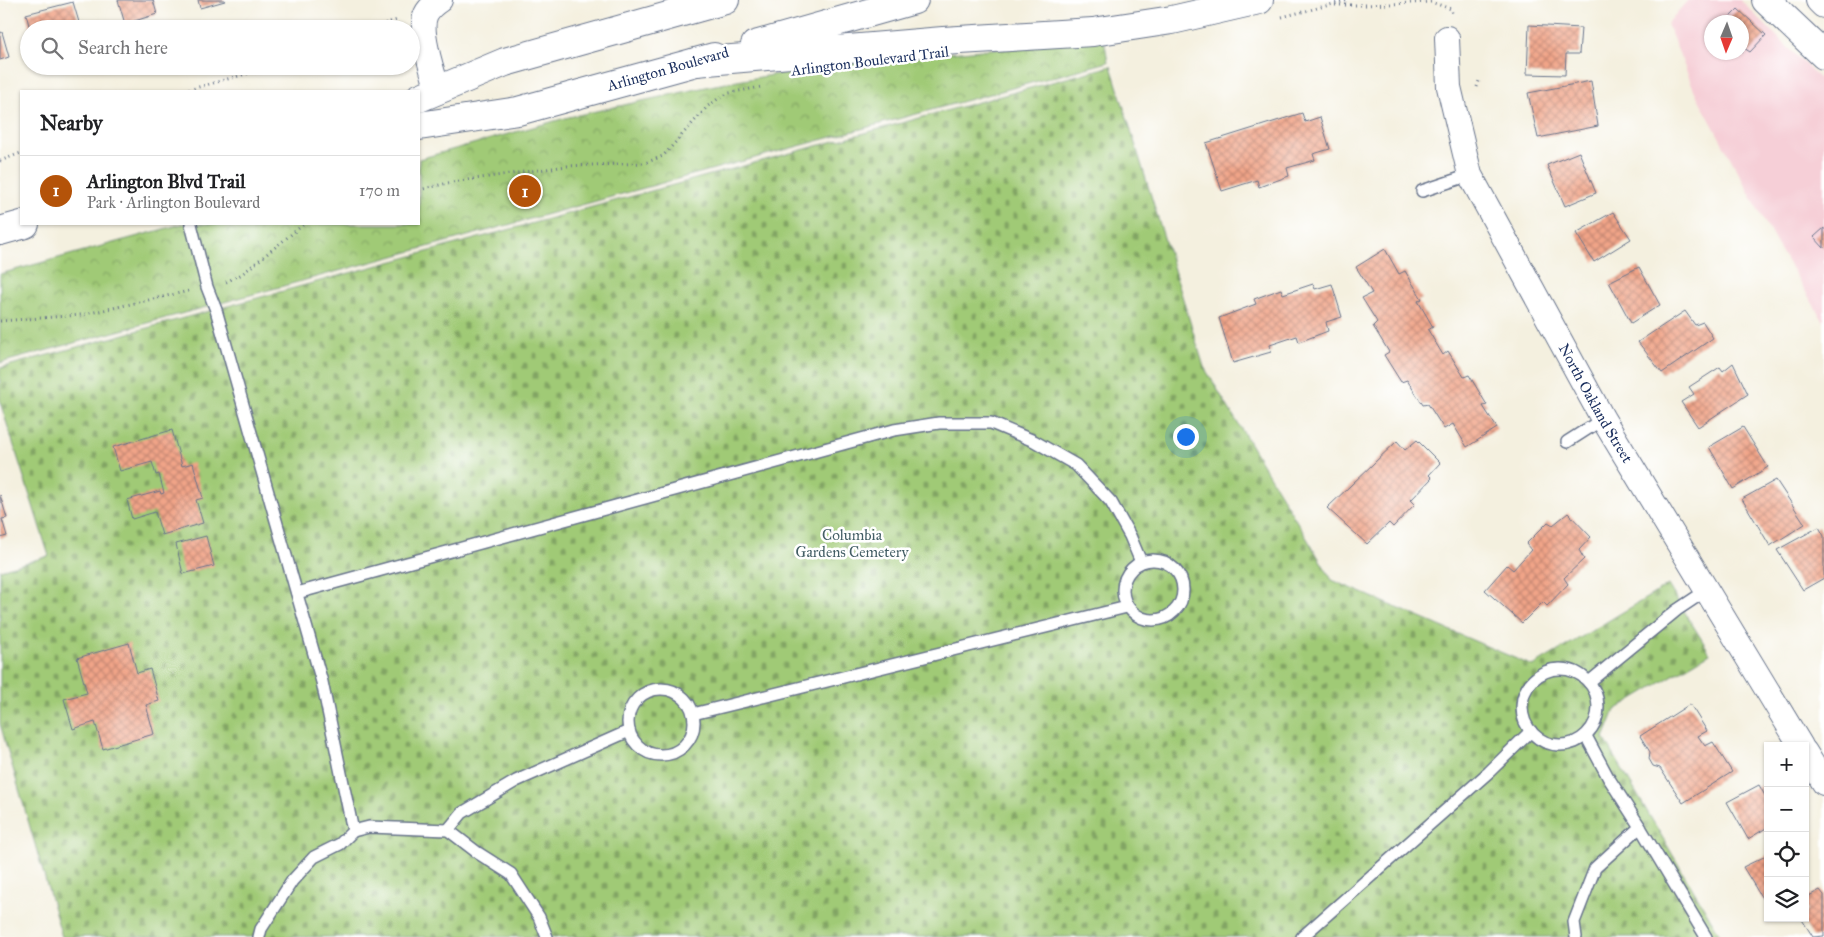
<!DOCTYPE html>
<html lang="en">
<head>
<meta charset="utf-8">
<style>
  body { margin:0; font-family:"IM FELL Great Primer",serif; background:#f6f6f6; color:#202124 }
  .controls { position:absolute; right:15px; bottom:15px; display:grid; overflow:hidden; border-radius:0px; box-shadow:0 1px 4px #0004 }
  .controls button { width:45px; height:45px; display:grid; place-items:center; padding:0; border:0; border-bottom:1px solid #e0e0e0; background:#fff; color:#202124; font:25px sans-serif }
  .compass { position:absolute; left:1704px; top:15px; width:45px; height:45px; border-radius:50%; background:#fff; box-shadow:0 1px 4px #0004; rotate:182deg }
  .you { position:absolute; left:1185px; top:436px; width:18px; height:18px; margin:-12px; border:4px solid #fff; border-radius:50%; background:#1a73e8; box-shadow:0 0 0 8px #1a73e833 }
  .badge { display:grid; place-items:center; width:32px; height:32px; border-radius:50%; background:#b45309; color:#fff; font-size:16px; font-weight:700 }
  .pin { position:absolute; translate:-50% -50%; border:2px solid #fff; box-shadow:0 1px 5px #0006 }
  .list { margin:0; padding:0; list-style:none }
  h2 { display:flex; justify-content:space-between; align-items:center; height:65px; margin:0; padding:0 20px; font-size:21px }
  h2 small { font-size:16px; font-weight:400; color:#757577 }
  .list li { display:grid; grid-template-columns:32px 1fr auto; gap:15px; align-items:center; box-sizing:border-box; height:70px; padding:0 20px; border-top:1px solid #e0e0e0 }
  .list b { display:block; font-size:19px; white-space:nowrap }
  .list p { margin:0; font-size:16px; white-space:nowrap; color:#757577 }
  .list em { font-size:16px; font-style:normal; color:#757577 }
  .icon { flex:none; width:28px; height:28px; fill:none; stroke:currentColor; stroke-width:2; stroke-linecap:round; stroke-linejoin:round }
  .map { position:relative; flex:none; width:1824px; height:937px; overflow:hidden }
  .search { position:absolute; background:#fff; box-shadow:0 1px 4px #0004; left:20px; top:20px; width:400px; height:55px; display:flex; align-items:center; gap:12px; box-sizing:border-box; padding:0 18px; border-radius:28px; color:#757577; font-size:19px }
  .panel { position:absolute; background:#fff; box-shadow:0 1px 4px #0004; left:20px; top:90px; width:400px; height:135px; border-radius:0px }
  .map>svg:first-child { display:block }
  .built { fill:#f6cfd7; fill-rule:evenodd }
  .cemetery { fill:url(#cemetery-stones); stroke:#5e7c6a }
  .park { fill:url(#park-crowns); stroke:#5e7c6a }
  .building { fill:url(#building-cross-hatch) }
  .lines { fill:none; stroke-linecap:round; stroke-linejoin:round }
  .lane-casing { stroke:#67738b; stroke-width:14 }
  .street-casing { stroke:#67738b; stroke-width:26 }
  .primary-casing { stroke:#67738b; stroke-width:30 }
  .highway-casing { stroke:#67738b; stroke-width:30 }
  .path { stroke:#67738b; stroke-width:3; stroke-dasharray:1 4; stroke-linecap:butt }
  .lane { stroke:#fff; stroke-width:11 }
  .street { stroke:#fff; stroke-width:24 }
  .primary { stroke:#fff; stroke-width:28 }
  .highway { stroke:#fff; stroke-width:28 }
  .labels { text-anchor:middle; dominant-baseline:central; stroke-width:5; stroke-linejoin:round; paint-order:stroke }
  .street-label { font-size:15px; fill:#1b2f5e; stroke:#fff }
  .park-label { font-size:15px; fill:#435e65; stroke:#fff }
</style>
</head>
<body>
<div class="map">
<svg width="1824" height="937" viewBox="0 0 1824 937">
  <defs>
    <pattern id="cemetery-stones" width="16" height="16" patternUnits="userSpaceOnUse" patternTransform="scale(1.25)"><rect width="16" height="16" fill="#a0ca76"/><path d="M2 7V4a2 2 0 0 1 4 0v3zM10 15v-3a2 2 0 0 1 4 0v3z" fill="#82a464"/></pattern>
    <pattern id="park-crowns" width="20" height="18" patternUnits="userSpaceOnUse" patternTransform="scale(1.25)"><rect width="20" height="18" fill="#a0ca76"/><path d="M2 6a3 3 0 1 1 6 0M12 15a3 3 0 1 1 6 0" fill="none" stroke="#82a464"/></pattern>
    <pattern id="building-cross-hatch" width="8" height="8" patternUnits="userSpaceOnUse" patternTransform="scale(1.25)"><rect width="8" height="8" fill="#f1a488"/><path d="M0 0l8 8M0 8l8-8" fill="none" stroke="#c28672"/></pattern>
  </defs>
  <rect width="100%" height="100%" fill="#fff"/>
  <filter id="ink" filterUnits="userSpaceOnUse"><feTurbulence type="fractalNoise" baseFrequency=".02" numOctaves="2"/><feDisplacementMap in="SourceGraphic" scale="10" xChannelSelector="R" yChannelSelector="G"/><feConvolveMatrix kernelMatrix="1 2 1 2 8 2 1 2 1" color-interpolation-filters="sRGB"/></filter>
  <filter id="wash" filterUnits="userSpaceOnUse"><feTurbulence type="fractalNoise" baseFrequency=".0096" numOctaves="4" result="noise"/><feDisplacementMap in="SourceGraphic" scale="20" xChannelSelector="R" yChannelSelector="G"/><feGaussianBlur stdDeviation="1.12" result="paint"/><feColorMatrix in="noise" values="0 0 0 0 0 0 0 0 0 0 0 0 0 0 0 0 0 1.4 0 .05"/><feComposite in="paint" operator="in"/></filter>
  <g filter="url(#wash)">
    <rect width="100%" height="100%" fill="#f4f0df"/>
    <path class="built" d="M1688,0H1740L1824,83V322L1776,243L1695,92L1667,24ZM1712,22H1742V52H1712Z"/>
    <polygon class="cemetery" points="1111,66 1204,367 1332,580 1533,666 1668,585 1710,653 1615,710 1604,738 1721,937 62,937 0,724 0,570 49,556 0,402 0,368"/>
    <polygon class="park" points="1104,38 1108,62 0,363 0,274 182,224 419,224 419,159 569,117 715,85 828,65"/>
    <g id="blocks">
      <g class="building">
        <polygon points="118,0 153,0 157,14 125,24"/>
        <polygon points="198,0 225,0 225,1 200,8"/>
        <polygon points="73,2 81,29 30,29 26,14"/>
        <polygon points="1738,9 1766,35 1750,52 1744,48 1742,52 1742,22 1725,22"/>
        <polygon points="1529,25 1581,28 1579,54 1566,54 1565,75 1527,74"/>
        <polygon points="2,32 9,57 0,60 0,33"/>
        <polygon points="1591,81 1598,126 1538,138 1528,93"/>
        <polygon points="1302,113 1305,122 1320,117 1330,149 1313,154 1315,160 1287,168 1289,176 1259,187 1257,180 1222,191 1206,143"/>
        <polygon points="1579,152 1596,193 1565,206 1547,165"/>
        <polygon points="1613,212 1631,239 1594,262 1576,233"/>
        <polygon points="1824,228 1824,248 1814,237"/>
        <polygon points="1385,249 1399,274 1405,271 1422,299 1418,301 1433,327 1428,330 1443,355 1448,351 1464,377 1469,375 1487,405 1483,406 1497,428 1467,447 1453,424 1444,429 1428,404 1423,405 1407,380 1401,382 1384,355 1389,352 1373,326 1377,322 1362,298 1372,293 1356,267"/>
        <polygon points="1639,267 1660,305 1631,323 1609,282"/>
        <polygon points="1313,284 1315,289 1332,284 1342,317 1326,322 1328,331 1299,342 1297,336 1270,345 1271,352 1233,363 1219,318 1256,304 1254,299 1281,289 1283,294"/>
        <polygon points="1685,311 1695,325 1703,322 1713,338 1662,373 1638,342"/>
        <polygon points="1733,363 1748,394 1698,427 1681,402 1694,394 1689,387 1720,367 1723,371"/>
        <polygon points="1743,427 1768,467 1733,489 1709,447"/>
        <polygon points="172,430 182,466 193,463 203,498 196,500 203,523 162,535 155,512 132,519 127,500 160,491 161,494 164,493 159,474 156,475 152,462 120,471 113,447"/>
        <polygon points="1417,440 1440,463 1429,475 1432,478 1411,500 1415,504 1393,527 1389,523 1367,544 1327,508 1397,441 1405,450"/>
        <polygon points="1776,480 1805,524 1770,546 1742,499"/>
        <polygon points="0,495 7,518 2,519 7,536 0,538"/>
        <polygon points="1568,513 1591,537 1579,550 1584,559 1564,578 1568,584 1547,606 1543,602 1522,623 1485,590 1507,565 1513,570 1531,550 1526,544 1548,522 1553,525"/>
        <polygon points="1819,527 1824,536 1824,578 1803,590 1777,550"/>
        <polygon points="206,536 214,566 183,574 176,544"/>
        <polygon points="129,643 137,673 150,669 159,701 146,705 154,734 103,749 95,722 73,729 64,699 87,693 77,658"/>
        <polygon points="1690,704 1707,731 1698,736 1705,746 1713,742 1732,772 1683,803 1660,768 1653,766 1649,759 1650,752 1640,736"/>
        <polygon points="1759,785 1768,801 1768,827 1748,839 1727,802"/>
        <polygon points="1768,855 1768,898 1763,900 1743,867"/>
        <polygon points="1820,890 1824,895 1824,936 1813,937 1801,918 1805,918 1805,913 1808,911 1805,907 1805,898"/>
      </g>
    </g>
  </g>
  <g filter="url(#ink)">
    <use href="#blocks" fill-opacity="0" stroke="#67738b" stroke-width="1"/>
    <g class="lines">
      <g class="lane-casing">
        <g id="lane">
          <polyline points="1422,191 1470,175"/>
          <polyline points="191,224 207,287 216,310 322,682 353,831 340,844 314,857 292,881 261,929 259,937"/>
          <polyline points="1567,442 1603,419"/>
          <circle cx="1153" cy="590" r="30"/>
          <polyline points="297,593 894,430 939,423 991,423 1034,441 1076,465 1111,502 1130,536 1141,562"/>
          <circle cx="1560" cy="707" r="38"/>
          <polyline points="1589,682 1677,610 1707,590"/>
          <circle cx="661" cy="722" r="33"/>
          <polyline points="693,714 1127,607"/>
          <polyline points="1640,827 1706,937"/>
          <polyline points="448,830 462,813 516,781 629,731"/>
          <polyline points="353,831 369,827 448,830 478,853 511,874 539,917 547,937"/>
          <polyline points="1302,937 1489,772 1531,731"/>
          <polyline points="1576,937 1574,922 1595,868 1640,827 1608,777 1586,736"/>
        </g>
      </g>
      <g class="street-casing">
        <g id="street">
          <path id="s1" d="M1447,38L1449,87L1470,175L1603,419L1801,746"/>
          <path d="M438,90C433,73 418,30 426,14C429,8 434,4 440,0"/>
          <polyline points="1805,752 1824,783"/>
        </g>
      </g>
      <g class="primary-casing">
        <g id="primary">
          <polyline points="1766,0 1824,55"/>
          <polyline points="1820,0 1824,4"/>
        </g>
      </g>
      <g class="highway-casing">
        <g id="highway">
          <polyline points="755,45 914,0"/>
          <polyline points="696,62 943,41 1093,32 1172,20 1259,0"/>
          <polyline points="419,98 505,62 725,0"/>
          <polyline points="419,126 518,111 714,57"/>
          <polyline points="0,231 25,224"/>
        </g>
      </g>
      <g class="path">
        <polyline points="1335,5 1367,5 1431,2 1451,9 1452,13"/>
        <polyline points="1282,17 1349,0"/>
        <polyline points="366,29 397,20"/>
        <polyline points="1477,87 1480,78"/>
        <polyline points="184,91 275,66"/>
        <polyline points="0,161 21,153"/>
        <polyline points="419,190 452,182 567,166 645,163 663,156 708,106 719,98 729,93 761,87"/>
        <polyline points="226,282 242,274 304,224"/>
        <polyline points="0,321 81,315 189,291"/>
      </g>
      <use href="#lane" class="lane"/>
      <use href="#street" class="street"/>
      <use href="#primary" class="primary"/>
      <use href="#highway" class="highway"/>
    </g>
  </g>
  <g class="labels">
    <g class="street-label">
      <text transform="translate(870 61) rotate(-7)">Arlington Boulevard Trail</text>
      <text transform="translate(668 69) rotate(-16)">Arlington Boulevard</text>
      <text stroke="none"><textPath href="#s1" startOffset="400">North Oakland Street</textPath></text>
    </g>
    <g class="park-label">
      <text x="852" y="535">Columbia<tspan x="852" dy="17">Gardens Cemetery</tspan></text>
    </g>
  </g>
</svg>
<div class="controls">
<button>+</button>
<button>−</button>
<button><svg class="icon" aria-label="locate" viewBox="0 0 24 24"><circle cx="12" cy="12" r="6"/><path d="M12 2v4M12 18v4M2 12h4M18 12h4"/></svg></button>
<button><svg class="icon" aria-label="layers" viewBox="0 0 24 24"><path d="M12 4l9 5-9 5-9-5zM3 14l9 5 9-5"/></svg></button>
</div>
<svg class="compass" viewBox="-18 -18 36 36"><path d="M0-13l5 13h-10z" fill="#e53935"/><path d="M0 13l5-13h-10z" fill="#757577"/></svg>
<div class="you"></div>
<div class="pin badge" style="left:525px;top:191px">1</div>
<div class="search"><svg class="icon" aria-label="search" viewBox="0 0 24 24"><circle cx="10" cy="10" r="6"/><path d="M15 15l6 6"/></svg>Search here</div>
<section class="panel">
<h2>Nearby<small></small></h2>
<ul class="list">
<li><span class="badge">1</span><div><b>Arlington Blvd Trail</b><p>Park · Arlington Boulevard</p></div><em>170 m</em></li>
</ul>
</section>
</div>
</body>
</html>
